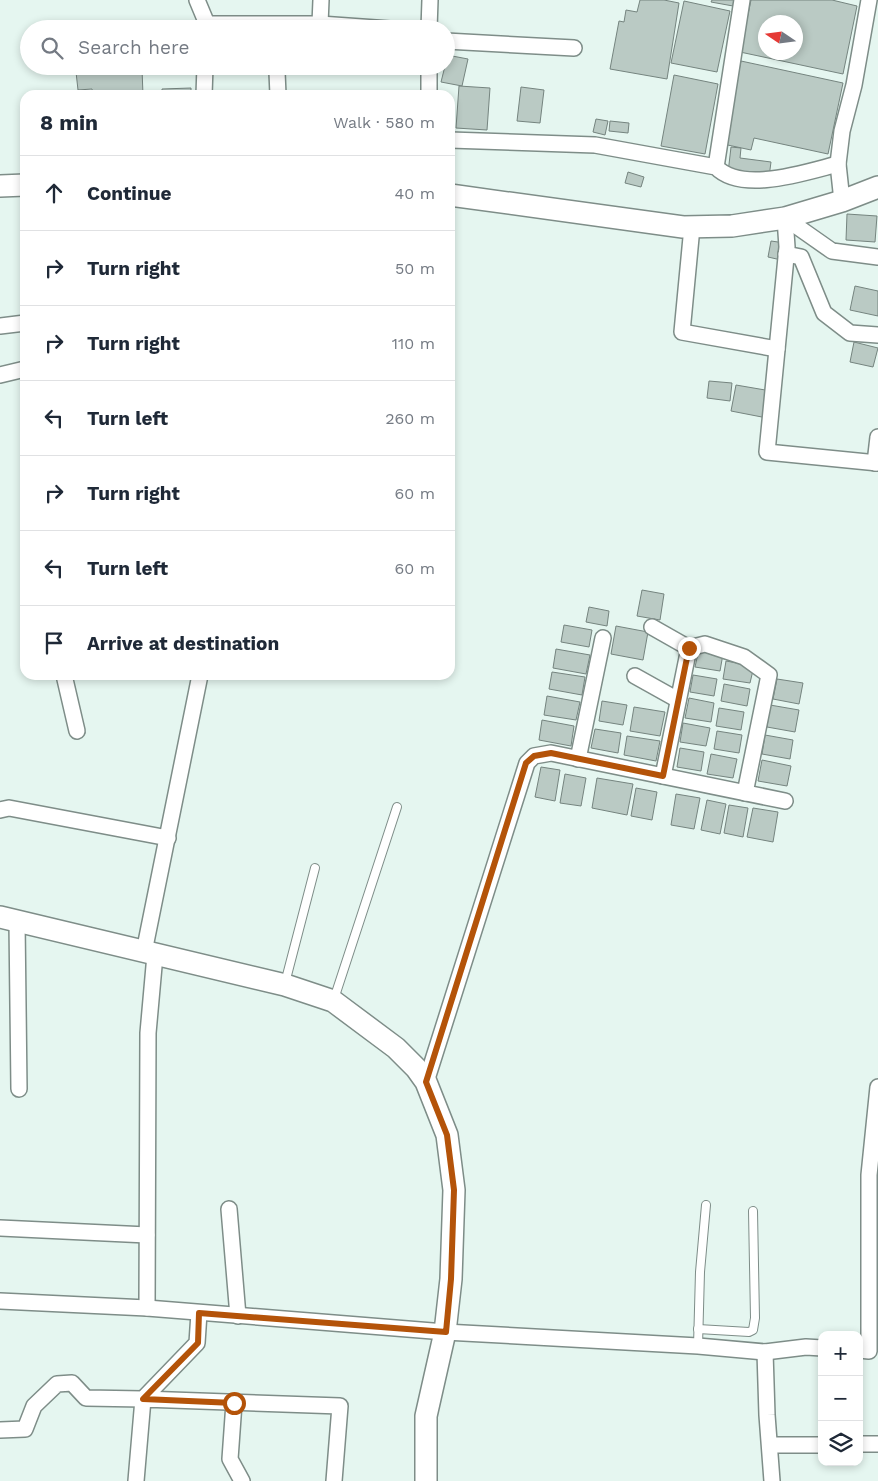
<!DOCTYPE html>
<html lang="en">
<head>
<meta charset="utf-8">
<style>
  body { margin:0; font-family:"Work Sans",sans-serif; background:#f6f6f7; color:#1f2937 }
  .controls { position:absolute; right:15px; bottom:15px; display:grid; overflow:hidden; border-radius:10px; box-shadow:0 2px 8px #0003 }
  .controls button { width:45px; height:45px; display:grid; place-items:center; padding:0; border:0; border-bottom:1px solid #e0e1e3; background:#fff; color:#1f2937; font:25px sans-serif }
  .compass { position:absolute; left:758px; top:15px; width:45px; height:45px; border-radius:50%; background:#fff; box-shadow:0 2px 8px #0003; rotate:283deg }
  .stop { position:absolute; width:15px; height:15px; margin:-11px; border:4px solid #b45309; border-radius:50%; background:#fff }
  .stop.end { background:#b45309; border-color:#fff; box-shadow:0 1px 5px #0008 }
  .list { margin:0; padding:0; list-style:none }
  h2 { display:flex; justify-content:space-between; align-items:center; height:65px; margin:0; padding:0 20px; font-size:21px }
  h2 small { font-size:16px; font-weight:400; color:#747a83 }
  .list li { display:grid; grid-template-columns:32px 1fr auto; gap:15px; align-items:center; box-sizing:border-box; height:75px; padding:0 20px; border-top:1px solid #e0e1e3 }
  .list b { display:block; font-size:19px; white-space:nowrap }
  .list em { font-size:16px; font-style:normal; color:#747a83 }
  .icon { flex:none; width:28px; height:28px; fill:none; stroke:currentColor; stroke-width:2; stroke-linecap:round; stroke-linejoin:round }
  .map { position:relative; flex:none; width:878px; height:1481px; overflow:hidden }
  .search { position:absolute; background:#fff; box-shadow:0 2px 8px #0003; left:20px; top:20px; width:435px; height:55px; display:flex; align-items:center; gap:12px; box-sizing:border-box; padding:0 18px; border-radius:28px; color:#747a83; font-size:19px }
  .panel { position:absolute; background:#fff; box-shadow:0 2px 8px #0003; left:20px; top:90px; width:435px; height:590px; border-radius:15px }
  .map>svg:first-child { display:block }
  .building { fill:#bacac4; stroke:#75847f; fill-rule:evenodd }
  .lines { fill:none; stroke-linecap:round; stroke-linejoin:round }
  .lane-casing { stroke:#7e8d88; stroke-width:10 }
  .street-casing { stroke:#7e8d88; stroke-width:18 }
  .secondary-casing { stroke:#7e8d88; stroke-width:24 }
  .lane { stroke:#fff; stroke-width:8 }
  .street { stroke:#fff; stroke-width:15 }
  .secondary { stroke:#fff; stroke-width:21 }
  .route { stroke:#b45309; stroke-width:6 }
</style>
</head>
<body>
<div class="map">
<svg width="878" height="1481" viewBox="0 0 878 1481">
  <rect width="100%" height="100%" fill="#e5f6f0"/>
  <g class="building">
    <polygon points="640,0 664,0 679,3 667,79 610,69 619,21 624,22 626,10 637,12"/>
    <polygon points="712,0 734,0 733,6 711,2"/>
    <path d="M751,0H832L857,6L843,74L740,52ZM766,22H796V52H766Z"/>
    <polygon points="684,1 730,11 717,72 671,63"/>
    <polygon points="447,55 468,59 462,86 441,82 445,66 446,66"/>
    <polygon points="741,61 843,83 828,154 754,138 751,150 723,144"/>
    <polygon points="92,66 147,66 147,69 142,69 143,95 93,95 92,89 78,90 76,72 92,71"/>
    <polygon points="345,66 356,66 355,71 345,68"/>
    <polygon points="371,66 409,66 407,74 370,68"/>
    <polygon points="674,75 718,84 705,154 661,146"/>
    <polygon points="459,86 490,88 487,130 456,128"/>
    <polygon points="521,87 544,90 540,123 517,121"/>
    <polygon points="191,88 191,95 162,95 162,89"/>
    <polygon points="596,119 608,121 605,135 593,132"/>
    <polygon points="610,121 629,123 628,133 609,131"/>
    <polygon points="731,147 741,148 740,158 771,162 769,177 728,173"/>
    <polygon points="628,172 644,177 641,187 625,183"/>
    <polygon points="847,214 877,216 875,242 846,240"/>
    <polygon points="771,241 785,243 781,260 768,257"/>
    <polygon points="855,286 878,291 878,316 850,310"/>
    <polygon points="854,342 878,348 873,367 850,362"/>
    <polygon points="709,381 732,383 730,401 707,398"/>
    <polygon points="736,385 771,391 767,418 731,411"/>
    <polygon points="642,590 664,594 660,620 637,616"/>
    <polygon points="589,607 609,611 607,626 586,622"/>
    <polygon points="564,625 592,630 589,647 561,642"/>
    <polygon points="616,626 648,632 643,660 611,654"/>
    <polygon points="556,649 590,655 586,674 553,668"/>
    <polygon points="699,649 723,654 720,671 695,667"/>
    <polygon points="726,661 754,666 750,683 723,679"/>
    <polygon points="552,672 585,677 582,695 549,689"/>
    <polygon points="693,675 717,679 714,696 690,692"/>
    <polygon points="777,679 803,683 799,704 773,699"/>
    <polygon points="724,684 750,689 747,706 721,701"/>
    <polygon points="547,696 580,702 576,720 544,715"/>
    <polygon points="689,698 714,703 711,722 685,718"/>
    <polygon points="602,701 627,705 623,725 599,721"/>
    <polygon points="770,705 799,710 795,732 767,727"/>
    <polygon points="634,707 665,712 660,736 630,731"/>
    <polygon points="719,708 744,712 741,730 716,726"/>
    <polygon points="542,720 574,726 571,746 539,740"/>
    <polygon points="683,723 710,728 706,746 680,742"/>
    <polygon points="595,729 621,733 618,753 591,748"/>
    <polygon points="717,731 742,735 739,753 714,749"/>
    <polygon points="765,735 793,740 790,759 762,754"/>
    <polygon points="627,736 660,741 656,761 624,755"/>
    <polygon points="680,748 704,752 701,771 677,767"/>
    <polygon points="711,754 737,759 733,778 707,774"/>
    <polygon points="762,760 791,766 787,786 758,781"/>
    <polygon points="541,767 560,770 555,801 535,797"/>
    <polygon points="565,774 586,778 581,806 560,803"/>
    <polygon points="597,778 633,784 627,815 592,808"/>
    <polygon points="636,788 657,792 652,820 631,816"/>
    <polygon points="676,794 700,798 694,829 671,825"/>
    <polygon points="707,800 726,804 720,834 701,830"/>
    <polygon points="729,805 748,808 743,837 724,833"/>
    <polygon points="753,808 778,812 773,842 747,837"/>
  </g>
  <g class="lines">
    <g class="lane-casing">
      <g id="lane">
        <polyline points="285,983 315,868"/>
        <polyline points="334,999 397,807"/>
        <polyline points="698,1329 749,1332 753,1330 755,1318 753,1211"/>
        <polyline points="698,1346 700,1272 706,1205"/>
      </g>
    </g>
    <g class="street-casing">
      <g id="street">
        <polyline points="197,0 207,24 207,29"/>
        <polyline points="207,24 320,24 390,29"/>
        <polyline points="320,24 321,0"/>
        <polyline points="429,29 430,0"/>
        <polyline points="446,41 574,48"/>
        <polyline points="273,66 277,72 278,95"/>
        <polyline points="204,95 205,66"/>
        <polyline points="429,95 429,66"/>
        <path d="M450,140L595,145L716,167C742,194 806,172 838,164"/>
        <polyline points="716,167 742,0"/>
        <polyline points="842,201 838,164 842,131 854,85 869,0"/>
        <polyline points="785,218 787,247 767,452 878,463"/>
        <polyline points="785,218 832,251 878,257"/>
        <polyline points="692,227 682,332 777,349"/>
        <polyline points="786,254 801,257 824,313 850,333 878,335"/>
        <polyline points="0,326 25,323"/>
        <polyline points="0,375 25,369"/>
        <polyline points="875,463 878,437"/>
        <polyline points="652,627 689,648 705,644 744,657 769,675 745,793"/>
        <polyline points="64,675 77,731"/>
        <polyline points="635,676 678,700"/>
        <polyline points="578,759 603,638"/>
        <polyline points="663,776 689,648"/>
        <polyline points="0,810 9,808 168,838"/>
        <polyline points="17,922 19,1089"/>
        <polyline points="144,952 200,675"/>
        <polyline points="426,1082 527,763 534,756 551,753 785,801"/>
        <polyline points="229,1209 238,1316"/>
        <polyline points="0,1228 147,1235"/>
        <polyline points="0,1301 147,1308 445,1332 698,1346 765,1352 806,1347 822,1348"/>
        <polyline points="147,1308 148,1033 155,955"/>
        <polyline points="859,1350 869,1351 869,1175 878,1087"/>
        <polyline points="765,1352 767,1415 772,1481"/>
        <polyline points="234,1403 230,1459 242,1481"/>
        <polyline points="0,1430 25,1429 34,1406 57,1384 72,1383 86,1398 143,1399 197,1343 199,1313"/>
        <polyline points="859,1444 878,1444"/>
        <polyline points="770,1445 822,1445"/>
        <polyline points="136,1481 143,1399 340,1406 334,1481"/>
      </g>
    </g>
    <g class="secondary-casing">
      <g id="secondary">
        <polyline points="0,186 25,185"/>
        <polyline points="450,195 683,227 732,226 785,218 842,201 878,187"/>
        <polyline points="0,917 285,985 333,1001 396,1048 416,1068 426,1082 447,1135 454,1190 451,1279 445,1332 426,1416 426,1481"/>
      </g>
    </g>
    <use href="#lane" class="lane"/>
    <use href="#street" class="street"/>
    <use href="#secondary" class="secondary"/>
  </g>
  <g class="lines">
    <polyline class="route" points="234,1403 143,1399 198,1343 199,1313 446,1332 451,1279 454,1190 447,1135 426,1082 526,763 534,756 551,753 663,776 689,648"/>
  </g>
</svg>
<div class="controls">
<button>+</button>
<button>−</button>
<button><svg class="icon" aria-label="layers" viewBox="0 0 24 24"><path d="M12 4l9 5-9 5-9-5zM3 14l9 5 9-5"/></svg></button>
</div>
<svg class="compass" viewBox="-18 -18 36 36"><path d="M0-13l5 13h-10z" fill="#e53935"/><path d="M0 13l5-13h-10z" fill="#747a83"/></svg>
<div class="stop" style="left:234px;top:1403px"></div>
<div class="stop end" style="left:689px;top:648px"></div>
<div class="search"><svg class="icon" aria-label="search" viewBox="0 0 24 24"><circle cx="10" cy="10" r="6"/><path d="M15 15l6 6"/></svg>Search here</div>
<section class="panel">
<h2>8 min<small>Walk · 580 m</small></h2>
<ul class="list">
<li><svg class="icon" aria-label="ahead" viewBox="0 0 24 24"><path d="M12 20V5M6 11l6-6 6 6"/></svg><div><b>Continue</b></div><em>40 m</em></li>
<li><svg class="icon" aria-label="right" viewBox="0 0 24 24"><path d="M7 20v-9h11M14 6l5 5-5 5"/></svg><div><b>Turn right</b></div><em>50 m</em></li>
<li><svg class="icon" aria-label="right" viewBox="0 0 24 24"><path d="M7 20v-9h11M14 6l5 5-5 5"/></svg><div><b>Turn right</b></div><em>110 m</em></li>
<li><svg class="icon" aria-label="left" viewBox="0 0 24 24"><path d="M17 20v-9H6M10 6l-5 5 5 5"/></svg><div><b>Turn left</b></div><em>260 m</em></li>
<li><svg class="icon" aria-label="right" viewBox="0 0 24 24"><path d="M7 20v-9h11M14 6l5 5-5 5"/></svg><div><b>Turn right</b></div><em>60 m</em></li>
<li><svg class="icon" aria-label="left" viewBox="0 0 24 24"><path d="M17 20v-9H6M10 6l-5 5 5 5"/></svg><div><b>Turn left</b></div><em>60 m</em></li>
<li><svg class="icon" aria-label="arrive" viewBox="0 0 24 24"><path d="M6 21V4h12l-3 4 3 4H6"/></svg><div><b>Arrive at destination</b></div></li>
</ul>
</section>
</div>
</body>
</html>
